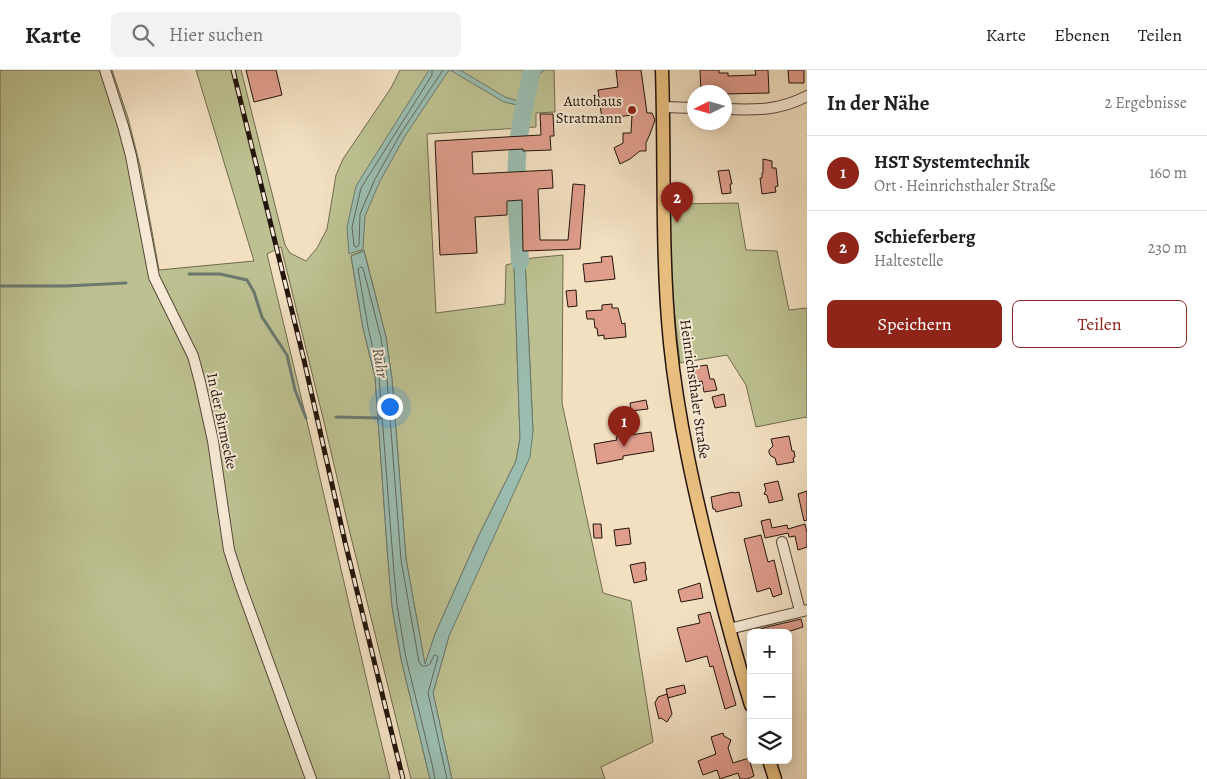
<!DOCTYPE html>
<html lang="de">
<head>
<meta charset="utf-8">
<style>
  body { margin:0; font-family:Alegreya,serif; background:#f2f2f2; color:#202124 }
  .controls { position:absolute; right:15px; bottom:15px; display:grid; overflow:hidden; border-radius:8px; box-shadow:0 2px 12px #0003 }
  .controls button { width:45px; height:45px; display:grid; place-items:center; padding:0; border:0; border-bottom:1px solid #e0e0e0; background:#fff; color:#202124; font:25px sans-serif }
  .compass { position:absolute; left:687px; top:15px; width:45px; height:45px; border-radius:50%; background:#fff; box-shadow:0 2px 12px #0003; rotate:265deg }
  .you { position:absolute; left:389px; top:336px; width:18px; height:18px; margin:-12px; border:4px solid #fff; border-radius:50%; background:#1a73e8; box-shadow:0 0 0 8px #1a73e833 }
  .badge { display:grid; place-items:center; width:32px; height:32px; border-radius:50%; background:#8f2418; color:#fff; font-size:16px; font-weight:700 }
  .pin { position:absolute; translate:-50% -41px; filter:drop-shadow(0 1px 2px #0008) }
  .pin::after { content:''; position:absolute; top:26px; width:18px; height:15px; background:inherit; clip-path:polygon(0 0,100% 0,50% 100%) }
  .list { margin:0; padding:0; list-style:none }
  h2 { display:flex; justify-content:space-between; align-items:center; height:65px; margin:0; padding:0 20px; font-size:21px }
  h2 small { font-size:16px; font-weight:400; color:#757577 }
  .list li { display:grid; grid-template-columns:32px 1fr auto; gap:15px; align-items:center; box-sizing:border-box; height:75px; padding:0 20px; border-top:1px solid #e0e0e0 }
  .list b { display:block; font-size:19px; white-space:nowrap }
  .list p { margin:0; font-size:16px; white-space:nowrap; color:#757577 }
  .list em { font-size:16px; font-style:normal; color:#757577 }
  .actions { display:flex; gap:10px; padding:15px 20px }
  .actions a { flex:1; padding:11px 0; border:1px solid #8f2418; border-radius:8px; text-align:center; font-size:18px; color:#8f2418 }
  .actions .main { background:#8f2418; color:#fff }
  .icon { flex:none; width:28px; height:28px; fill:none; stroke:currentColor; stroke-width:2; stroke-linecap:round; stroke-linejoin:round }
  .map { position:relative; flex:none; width:807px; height:709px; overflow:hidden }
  header { display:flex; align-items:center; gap:30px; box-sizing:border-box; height:70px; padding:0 25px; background:#fff; border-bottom:1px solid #e0e0e0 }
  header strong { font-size:24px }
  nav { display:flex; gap:28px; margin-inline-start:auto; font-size:18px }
  .search { width:350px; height:45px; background:#f2f2f2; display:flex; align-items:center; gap:12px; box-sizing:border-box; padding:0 18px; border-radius:8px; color:#757577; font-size:19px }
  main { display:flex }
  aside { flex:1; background:#fff }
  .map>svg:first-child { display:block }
  .green { fill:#bdc191; stroke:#706a4e }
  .water { fill:#9bbdb0; stroke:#6b796e }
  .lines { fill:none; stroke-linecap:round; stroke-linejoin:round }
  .shore { stroke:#5f685e; stroke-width:1 }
  .stream { stroke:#6b796e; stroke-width:3 }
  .river { stroke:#9bbdb0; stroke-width:18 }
  .building { fill:#df9d8c; stroke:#23140c }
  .minor-casing { stroke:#574739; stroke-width:12 }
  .major-casing { stroke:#23140c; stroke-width:15 }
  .minor { stroke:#f7ebd7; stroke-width:10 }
  .major { stroke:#e9c080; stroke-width:12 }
  .rail-casing { stroke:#23140c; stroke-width:5 }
  .rail { stroke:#f7ebd7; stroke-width:3; stroke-dasharray:9; stroke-linecap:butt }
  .poi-dot { fill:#8f2418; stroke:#f7ebd7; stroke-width:2 }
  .labels { text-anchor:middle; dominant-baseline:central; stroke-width:4; stroke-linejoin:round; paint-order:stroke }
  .poi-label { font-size:15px; fill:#23140c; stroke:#f7ebd7; text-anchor:end }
  .street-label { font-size:15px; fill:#23140c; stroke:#f7ebd7 }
  .water-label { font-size:16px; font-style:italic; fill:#4d4f45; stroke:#f7ebd7 }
</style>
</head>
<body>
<header>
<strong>Karte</strong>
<div class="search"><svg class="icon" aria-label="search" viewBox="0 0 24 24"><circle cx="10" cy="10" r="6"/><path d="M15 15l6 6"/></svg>Hier suchen</div>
<nav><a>Karte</a><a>Ebenen</a><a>Teilen</a></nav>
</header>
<main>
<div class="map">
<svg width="807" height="709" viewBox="0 0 807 709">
  <rect width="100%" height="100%" fill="#f2e0c1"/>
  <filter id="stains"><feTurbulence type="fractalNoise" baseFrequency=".004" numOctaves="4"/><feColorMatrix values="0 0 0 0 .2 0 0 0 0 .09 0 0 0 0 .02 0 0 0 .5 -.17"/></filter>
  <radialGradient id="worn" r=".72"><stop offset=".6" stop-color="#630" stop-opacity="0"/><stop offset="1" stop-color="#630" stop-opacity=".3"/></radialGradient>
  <g class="green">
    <polygon points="0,0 112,0 128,48 140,96 159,200 254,191 196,0 241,0 285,175 290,183 306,191 317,178 327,159 336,105 343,89 391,18 400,0 554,0 555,42 536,43 536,57 427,64 436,243 505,234 506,195 514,193 520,368 516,391 479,465 435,564 425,595 406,489 392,309 386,267 364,180 351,186 363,258 375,307 388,490 392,536 401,589 430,709 411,709 348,455 324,352 281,177 267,184 308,356 371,629 390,709 0,709"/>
    <polygon points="738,133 746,180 777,181 789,240 807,238 807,348 806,347 756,357 746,315 727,285 680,293 671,212 670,134"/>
    <polygon points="563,185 562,333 603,523 631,531 653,672 601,697 605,709 452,709 433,623 449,566 533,361 525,190 532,188"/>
  </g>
  <g class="water">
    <polygon points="429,0 449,0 405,66 380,111 365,146 363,179 349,184 347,157 356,116"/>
    <polygon points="450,0 460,0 505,27 518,31 524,0 544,0 539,5 532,40 517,37 517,35 504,32"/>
    <polygon points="522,168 523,183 525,190 533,361 530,387 449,566 433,623 452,709 430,709 401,589 392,536 388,490 375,307 363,258 351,186 364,181 386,267 392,309 406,489 425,594 435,564 479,465 516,391 520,368 513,169"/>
  </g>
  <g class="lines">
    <g class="shore">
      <polyline points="432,0 432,5 361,118 352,157 354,175 355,177 357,177 359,175 360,144 375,109 401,63 443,0"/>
      <polyline points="529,0 523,31 524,33 526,33 529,32 535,4 537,0"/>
      <polyline points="435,709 432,694 406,588 397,535 393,490 379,306 368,257 358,199 361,197 363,198 381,268 387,309 401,490 419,592 422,596 426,596 430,594 434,585 436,585 438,587 428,623 447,709"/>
    </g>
    <g class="stream">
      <polyline points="189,204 220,204 247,210 254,222 262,247 287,285 295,320 306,348"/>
      <polyline points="0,216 66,216 126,213"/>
      <polyline points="336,347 381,348"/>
    </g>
    <path class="river" d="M520,192C518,154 514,115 518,76C520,51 527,25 532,0"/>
  </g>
  <g class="building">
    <polygon points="246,0 276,0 282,25 254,32"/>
    <polygon points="616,0 641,0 647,43 652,43 655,50 650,64 646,73 646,81 640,81 630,89 620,94 614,78 623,73 623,63 631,63 632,45 602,49 598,20 618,17"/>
    <polygon points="700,0 719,0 719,3 728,3 728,6 756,5 755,0 768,0 769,23 724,24 724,22 701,22"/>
    <polygon points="788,0 804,0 804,13 789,13"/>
    <polygon points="540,44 553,44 554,66 550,66 551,80 523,81 523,79 472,82 473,104 552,100 553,118 538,119 540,170 568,170 573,114 585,115 580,179 523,181 522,130 507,131 507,145 475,147 477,183 440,185 435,71 541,65"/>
    <polygon points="763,89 772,91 772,98 776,98 778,116 775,117 776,122 762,124 760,108 762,108 762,103 763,103"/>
    <polygon points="729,100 732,114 730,114 731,123 722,124 718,101"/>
    <polygon points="612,186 615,209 585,212 583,194 602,192 601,187"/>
    <polygon points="576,220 577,236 568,237 566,221"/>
    <polygon points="612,234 612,238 618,238 622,254 625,253 626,267 604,269 604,265 598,266 597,258 595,258 594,249 587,249 586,241 602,240 602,235"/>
    <polygon points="707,295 710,309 714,309 717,320 704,322 702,311 697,312 694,297"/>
    <polygon points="724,324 726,336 715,338 712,327"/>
    <polygon points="646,330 648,339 631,341 630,333"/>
    <polygon points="651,362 654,381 623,386 623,389 597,394 594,374 617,370 616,367"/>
    <polygon points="789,366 792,381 794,381 795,387 793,388 794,392 777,395 775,388 771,386 769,383 769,380 773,376 771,369"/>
    <polygon points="778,411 783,430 769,433 767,425 764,424 766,420 764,414"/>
    <polygon points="807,421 807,450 804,451 798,424"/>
    <polygon points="733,422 734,423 739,422 742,436 741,436 716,442 715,439 713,439 711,427"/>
    <polygon points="770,449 772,458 787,455 788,459 805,454 807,463 807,477 798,480 795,466 789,467 788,463 765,468 761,451"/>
    <polygon points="593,454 601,454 602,468 594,468"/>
    <polygon points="629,458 631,474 616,476 614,460"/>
    <polygon points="761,465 768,492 774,490 782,524 773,527 770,518 757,522 744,469"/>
    <polygon points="645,492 646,500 645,500 647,510 634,513 630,495"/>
    <polygon points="700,513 703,528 681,532 678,520"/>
    <polygon points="710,542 736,635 725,639 713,596 710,597 707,586 686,592 677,558 700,553 698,545"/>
    <polygon points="801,549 803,557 784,563 754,563 754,561 767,557"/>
    <polygon points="684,615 686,623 668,628 666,619"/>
    <polygon points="667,624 672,644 667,652 661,648 659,649 655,633 658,627"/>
    <polygon points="723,663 724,666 731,670 728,678 733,693 749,688 754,706 747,709 740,709 738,703 720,709 717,700 703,705 698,691 716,684 711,667"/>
  </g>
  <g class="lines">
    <g class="minor-casing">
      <g id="minor">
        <polyline points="105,0 123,56 131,86 154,207 193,286 200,312 213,371 229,480 240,514 311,709"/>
        <polyline points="664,37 694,38"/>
        <path d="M724,39C755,40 779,41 807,26"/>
        <polyline points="782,472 800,541"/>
        <polyline points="729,559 807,540"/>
      </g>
    </g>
    <g class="major-casing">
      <g id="major">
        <path d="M662,0C665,91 661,182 670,273C678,350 695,425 714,500C725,545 737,590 751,635"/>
        <polyline points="769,690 775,709"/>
      </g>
    </g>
    <use href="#minor" class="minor"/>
    <use href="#major" class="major"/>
    <g class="rail-casing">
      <polyline id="rail" points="233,0 304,290 345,472 403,709"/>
    </g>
    <use href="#rail" class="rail"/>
  </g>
  <circle class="poi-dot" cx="632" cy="40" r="5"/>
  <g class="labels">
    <g class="poi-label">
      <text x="622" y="31">Autohaus<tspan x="622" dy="17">Stratmann</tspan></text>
    </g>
    <g class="street-label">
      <text transform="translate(695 319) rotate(82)">Heinrichsthaler Straße</text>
      <text transform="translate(222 351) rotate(78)">In der Birmecke</text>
    </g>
    <g class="water-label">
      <text transform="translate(380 293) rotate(80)">Ruhr</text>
    </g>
  </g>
  <rect width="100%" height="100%" filter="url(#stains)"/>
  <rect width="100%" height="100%" fill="url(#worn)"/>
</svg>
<div class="controls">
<button>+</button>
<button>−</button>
<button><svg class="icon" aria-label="layers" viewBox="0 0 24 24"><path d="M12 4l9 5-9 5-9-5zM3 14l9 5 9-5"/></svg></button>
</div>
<svg class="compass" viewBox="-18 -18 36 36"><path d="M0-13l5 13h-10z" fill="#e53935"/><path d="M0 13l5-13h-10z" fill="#757577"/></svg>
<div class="you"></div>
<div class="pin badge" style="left:624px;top:377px">1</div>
<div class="pin badge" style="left:677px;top:153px">2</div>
</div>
<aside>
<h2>In der Nähe<small>2 Ergebnisse</small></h2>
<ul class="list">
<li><span class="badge">1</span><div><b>HST Systemtechnik</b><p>Ort · Heinrichsthaler Straße</p></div><em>160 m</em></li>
<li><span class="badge">2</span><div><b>Schieferberg</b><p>Haltestelle</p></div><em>230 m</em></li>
</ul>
<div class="actions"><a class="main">Speichern</a><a>Teilen</a></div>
</aside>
</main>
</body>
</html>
